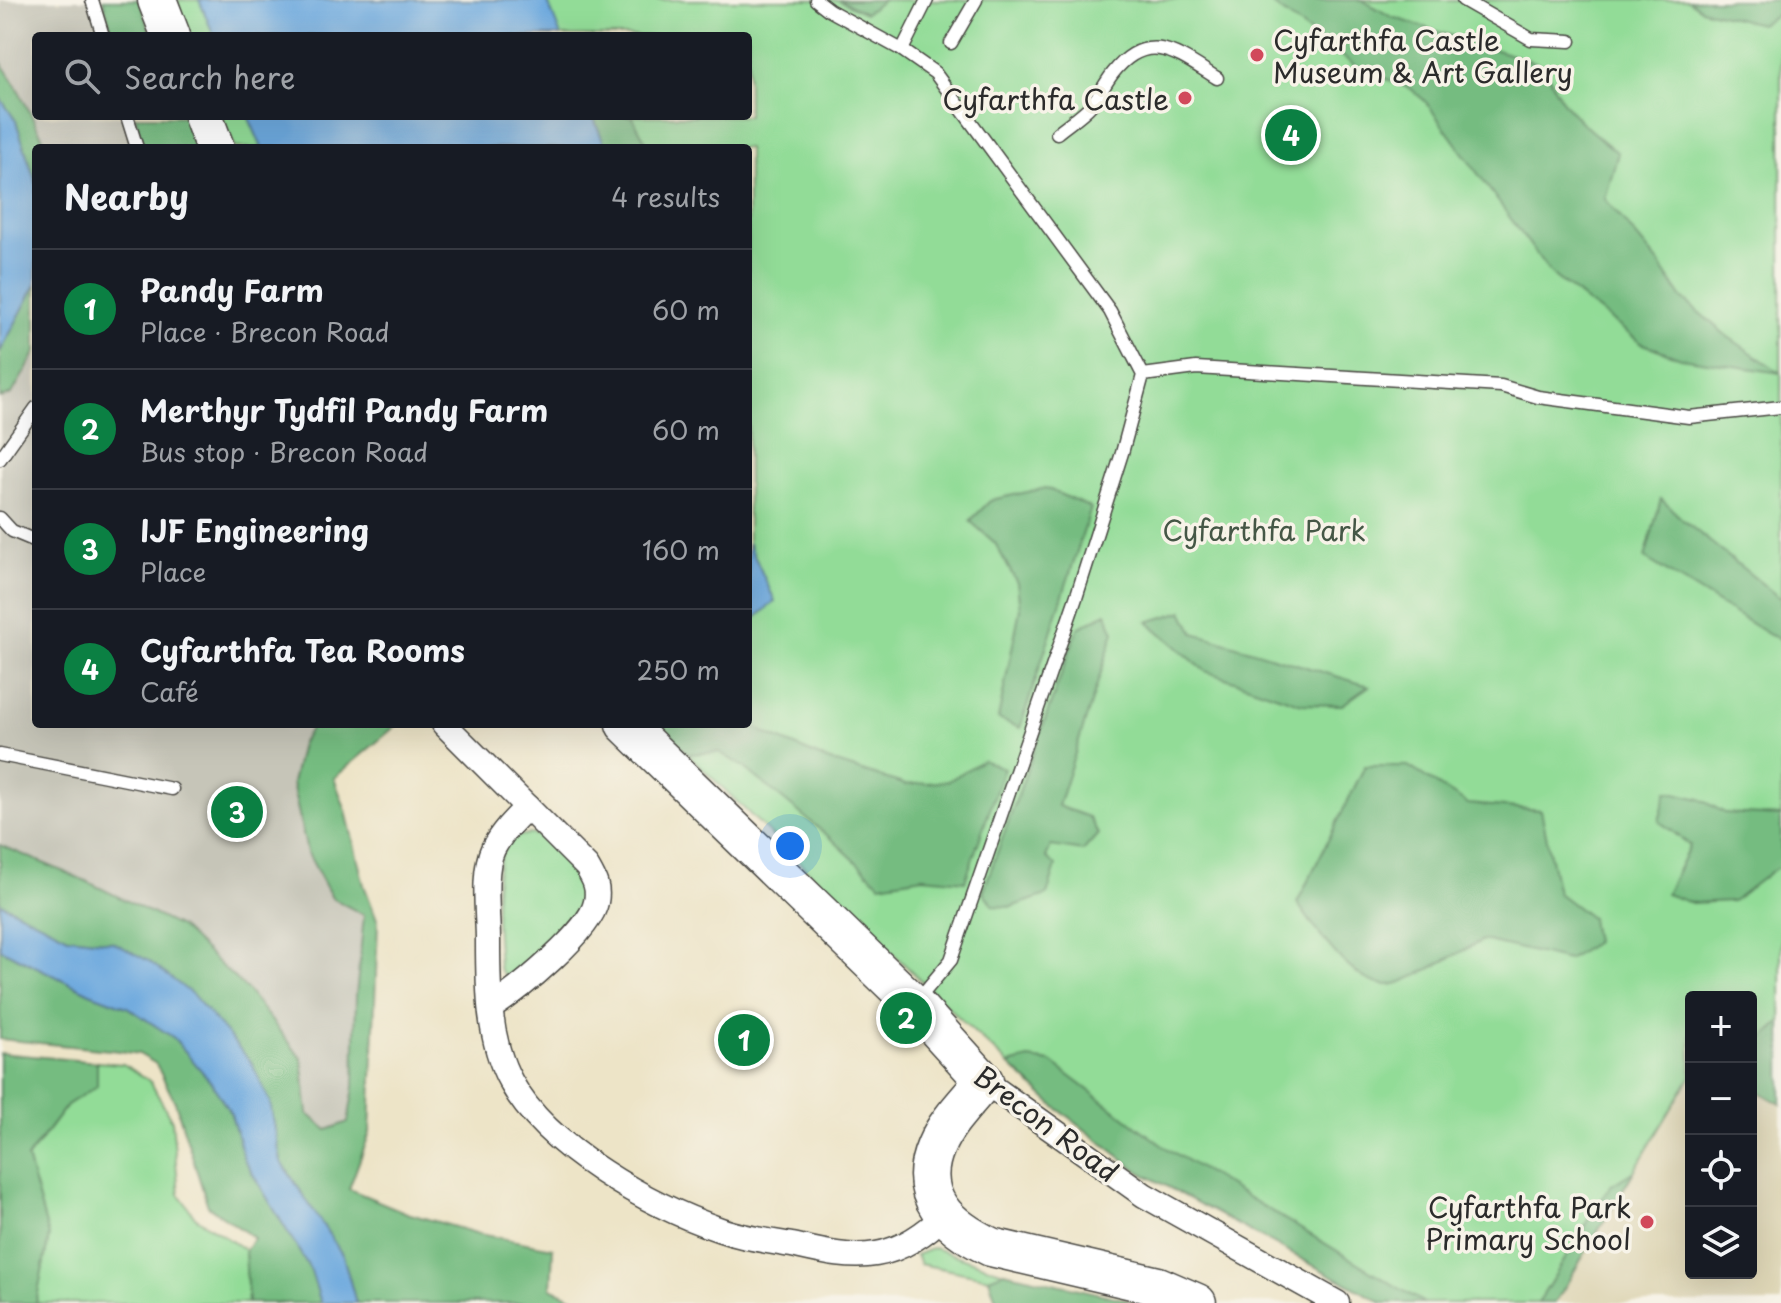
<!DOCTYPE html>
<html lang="en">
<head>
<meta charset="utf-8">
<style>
  body { margin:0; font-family:"Playpen Sans",sans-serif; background:#242831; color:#f1f3f6 }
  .controls { position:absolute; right:24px; bottom:24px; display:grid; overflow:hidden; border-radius:8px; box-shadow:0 8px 32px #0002 }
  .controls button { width:72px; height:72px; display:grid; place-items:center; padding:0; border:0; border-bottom:2px solid #363941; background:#171b24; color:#f1f3f6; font:40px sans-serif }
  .you { position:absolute; left:790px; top:846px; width:28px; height:28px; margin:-20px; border:6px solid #fff; border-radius:50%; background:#1a73e8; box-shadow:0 0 0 12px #1a73e833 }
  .badge { display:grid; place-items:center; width:52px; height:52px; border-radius:50%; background:#0b8043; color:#fff; font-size:26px; font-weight:700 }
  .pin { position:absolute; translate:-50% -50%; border:4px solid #fff; box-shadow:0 2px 8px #0006 }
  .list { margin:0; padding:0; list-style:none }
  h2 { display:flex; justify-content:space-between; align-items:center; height:104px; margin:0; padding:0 32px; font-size:34px }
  h2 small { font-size:26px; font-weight:400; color:#9ea1a6 }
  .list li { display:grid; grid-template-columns:52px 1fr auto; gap:24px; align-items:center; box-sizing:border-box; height:120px; padding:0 32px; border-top:2px solid #363941 }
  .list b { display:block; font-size:30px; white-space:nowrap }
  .list p { margin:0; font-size:26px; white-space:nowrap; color:#9ea1a6 }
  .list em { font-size:26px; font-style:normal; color:#9ea1a6 }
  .icon { flex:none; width:44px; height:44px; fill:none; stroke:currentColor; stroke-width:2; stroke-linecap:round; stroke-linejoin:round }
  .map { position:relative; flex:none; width:1781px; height:1303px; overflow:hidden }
  .search { position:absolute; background:#171b24; box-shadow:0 8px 32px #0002; left:32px; top:32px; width:720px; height:88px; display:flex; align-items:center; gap:20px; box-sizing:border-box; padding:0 28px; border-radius:8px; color:#9ea1a6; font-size:30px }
  .panel { position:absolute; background:#171b24; box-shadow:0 8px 32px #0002; left:32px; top:144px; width:720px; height:584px; border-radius:8px }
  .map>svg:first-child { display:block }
  .built { fill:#dfd7b7 }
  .industrial { fill:#c6c5b8 }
  .green { fill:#92dc97; stroke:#5e8461; stroke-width:2 }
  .forest { fill:#75bc80; stroke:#507456; stroke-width:2 }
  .water { fill:#6da9de; stroke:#4c6a84; stroke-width:2 }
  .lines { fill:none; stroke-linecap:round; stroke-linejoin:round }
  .service-casing { stroke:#484742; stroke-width:15 }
  .minor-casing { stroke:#484742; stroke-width:27 }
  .primary-casing { stroke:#484742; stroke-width:41 }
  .service { stroke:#fff; stroke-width:12 }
  .minor { stroke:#fff; stroke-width:24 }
  .primary { stroke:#fff; stroke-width:38 }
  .poi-dot { fill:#d1495b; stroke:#f7f3e8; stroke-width:3 }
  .labels { text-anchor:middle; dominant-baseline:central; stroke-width:7; stroke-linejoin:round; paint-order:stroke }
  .poi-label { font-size:28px; fill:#2b2b2b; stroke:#f7f3e8; text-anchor:end }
  .park-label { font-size:28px; fill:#455746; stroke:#f7f3e8 }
  .street-label { font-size:28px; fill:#2b2b2b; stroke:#f7f3e8 }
</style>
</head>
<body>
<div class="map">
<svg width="1781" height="1303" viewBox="0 0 1781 1303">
  <rect width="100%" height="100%" fill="#f7f3e8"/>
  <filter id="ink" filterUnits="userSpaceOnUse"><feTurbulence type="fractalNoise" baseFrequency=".0125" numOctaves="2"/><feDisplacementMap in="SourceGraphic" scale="16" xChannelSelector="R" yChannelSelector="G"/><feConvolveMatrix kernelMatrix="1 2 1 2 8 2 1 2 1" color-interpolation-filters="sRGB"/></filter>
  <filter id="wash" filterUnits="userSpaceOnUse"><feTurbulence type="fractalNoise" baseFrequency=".006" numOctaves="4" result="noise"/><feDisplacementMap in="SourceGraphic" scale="32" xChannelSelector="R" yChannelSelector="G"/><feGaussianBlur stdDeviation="1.8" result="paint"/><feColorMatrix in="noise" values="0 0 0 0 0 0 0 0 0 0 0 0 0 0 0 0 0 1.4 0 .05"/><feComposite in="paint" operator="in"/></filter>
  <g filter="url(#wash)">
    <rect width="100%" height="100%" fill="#ede4c7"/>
    <polygon class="built" points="1691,1076 1691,1273 1751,1273 1751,1087 1781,1104 1781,1303 1555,1303"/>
    <g class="industrial">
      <polygon points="0,0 57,0 59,2 61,0 103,0 113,36 36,36 36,116 135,116 144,148 48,148 18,89 0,61"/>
      <polygon points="36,352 36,724 313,724 301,744 292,783 307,852 332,898 364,915 356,996 354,1087 348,1122 327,1130 308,1114 302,1059 86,881 0,845 0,398 12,394"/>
    </g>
    <g class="green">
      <polygon points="177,0 1781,0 1781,1104 1751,1087 1751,997 1691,997 1691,1076 1555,1303 1383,1303 1140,1172 1053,1105 977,1035 657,724 748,724 748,148 235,148 221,116 748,116 748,36 190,36"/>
      <path d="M530,834C549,837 557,845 568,861C572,867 580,874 582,881C591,917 541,959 515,978L504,975L499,968C498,939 487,857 512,839C516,836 524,835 530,834Z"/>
      <polygon points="97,1062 123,1064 150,1081 172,1121 179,1194 195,1217 245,1250 248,1303 36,1303 49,1236 27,1159 67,1105 97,1085"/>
      <polygon points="934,1248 1004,1272 989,1278 920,1264 916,1255"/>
    </g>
    <g class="forest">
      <polygon points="103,0 139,0 152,36 113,36"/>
      <polygon points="839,0 884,0 865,13"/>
      <path d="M1266,0H1362L1392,17L1547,66C1554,105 1589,129 1618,153L1605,199L1658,262L1682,298L1727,336L1781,373L1681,358L1641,343L1551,274L1425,101L1411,89L1357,67Z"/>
      <polygon points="1688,0 1781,0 1781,13 1760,24 1701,9"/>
      <polygon points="0,61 18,89 48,148 36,148 36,184 16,121 0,98"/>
      <polygon points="135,116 185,116 199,148 144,148"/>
      <polygon points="593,116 632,116 646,142 647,148 606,148"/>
      <polygon points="36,284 36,352 12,394 0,398 0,352"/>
      <polygon points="1046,488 1091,508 1020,728 998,719 1020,609 1017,583 995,543 970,521 991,500"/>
      <polygon points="1661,499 1683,520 1781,599 1781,639 1770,635 1645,558"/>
      <polygon points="1183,611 1194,633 1369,686 1342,705 1302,704 1205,671 1148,622"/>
      <polygon points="1106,613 1114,632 1058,806 1089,817 1098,834 1083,851 1051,846 1046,857 1056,866 1047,895 1011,907 994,906 983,892 1078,628"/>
      <polygon points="748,722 767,734 827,760 906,785 948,781 983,760 1004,768 965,881 923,877 880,884 834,841 745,768 719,752 688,754 657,724"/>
      <polygon points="313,724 398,724 334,778 346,811 364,885 378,922 370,1132 349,1189 407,1213 479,1234 553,1248 551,1288 584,1303 356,1303 343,1256 281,1161 270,1103 113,942 68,937 0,903 0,845 86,881 180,927 247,990 302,1059 308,1114 327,1130 348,1122 354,1087 356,996 364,915 332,898 307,852 292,783 301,744"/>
      <path d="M1365,766H1408L1468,804L1541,810L1558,893L1591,918L1595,942L1568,960L1483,940C1455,954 1428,972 1399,983C1358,997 1318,931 1297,903Z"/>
      <polygon points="1667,791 1700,799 1725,813 1781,816 1781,868 1776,868 1733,901 1691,903 1666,894 1690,845 1659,821"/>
      <polygon points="0,949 90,993 127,1007 174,1038 211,1082 231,1114 244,1159 311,1271 321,1303 248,1303 245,1250 254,1238 208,1206 175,1102 156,1064 139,1054 120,1051 0,1039"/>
      <polygon points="1781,1022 1781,1104 1751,1087 1751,1049"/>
      <polygon points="0,1053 97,1062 97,1086 67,1105 27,1158 49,1236 36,1303 0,1303"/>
      <polygon points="1029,1059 1051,1062 1163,1146 1424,1303 1383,1303 1140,1172 1053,1105 1009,1064"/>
      <polygon points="1634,1171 1555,1303 1538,1303 1610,1186"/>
      <polygon points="1004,1272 1123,1299 1135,1303 997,1303 989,1278"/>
    </g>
    <g class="water">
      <polygon points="199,0 547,0 561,36 214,36"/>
      <polygon points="0,98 16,121 36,184 36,284 0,352"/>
      <polygon points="248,116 593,116 606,148 262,148"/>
      <polygon points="748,542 775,601 748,625"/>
      <polygon points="0,903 68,937 113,942 149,961 193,995 252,1063 270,1103 281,1161 343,1256 356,1303 321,1303 311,1271 244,1159 231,1114 211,1082 174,1038 127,1007 90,993 0,949"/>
    </g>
  </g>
  <g filter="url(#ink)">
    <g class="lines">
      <g class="service-casing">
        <g id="service">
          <polyline points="92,0 103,36"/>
          <polyline points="816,0 829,10 902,50 935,73 1110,311 1143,375 1122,453 1077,595 951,960 916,1002"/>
          <polyline points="1463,0 1531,39 1570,41"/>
          <polyline points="951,43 976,0"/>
          <polyline points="902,50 927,0"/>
          <polyline points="127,116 137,148"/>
          <path d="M1057,133C1068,124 1082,115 1091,105C1100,95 1105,83 1113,73C1148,28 1178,54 1217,78"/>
          <polyline points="1143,375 1196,368 1501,386 1538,397 1689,417 1781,407"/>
          <polyline points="0,459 36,408"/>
          <polyline points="0,518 12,531 36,541"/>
          <polyline points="0,755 172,789"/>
        </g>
      </g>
      <g class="minor-casing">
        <g id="minor">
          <path d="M444,724L587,867C594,879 599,887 596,902C591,931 518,990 492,1007"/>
          <path d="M527,807C514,820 501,833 493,849C482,872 488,915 488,940C488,987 488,1041 511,1082C547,1149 651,1206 721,1230C743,1238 769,1241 792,1245C819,1251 848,1259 876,1254C901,1250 927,1233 944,1215"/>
          <polyline points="984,1081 1144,1195 1337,1303"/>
        </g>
      </g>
      <g class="primary-casing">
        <g id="primary">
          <polyline points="157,0 171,36"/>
          <polyline points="203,116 215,148"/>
          <path d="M625,724L914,1004L984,1081C967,1102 946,1122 936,1146C914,1197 949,1227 991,1247L1158,1286L1197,1303"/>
        </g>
      </g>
      <use href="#service" class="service"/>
      <use href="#minor" class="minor"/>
      <use href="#primary" class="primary"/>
    </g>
  </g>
  <g class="poi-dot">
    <circle cx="1257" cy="55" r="8"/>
    <circle cx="1185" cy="98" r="8"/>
    <circle cx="1647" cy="1222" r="8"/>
  </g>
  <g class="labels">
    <g class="poi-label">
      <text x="1273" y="39" text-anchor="start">Cyfarthfa Castle<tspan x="1273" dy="32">Museum &amp; Art Gallery</tspan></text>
      <text x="1169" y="98">Cyfarthfa Castle</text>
      <text x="1631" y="1206">Cyfarthfa Park<tspan x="1631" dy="32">Primary School</tspan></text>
    </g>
    <g class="park-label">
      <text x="1264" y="529">Cyfarthfa Park</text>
    </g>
    <g class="street-label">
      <text transform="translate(1047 1123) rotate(37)">Brecon Road</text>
    </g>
  </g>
</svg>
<div class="controls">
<button>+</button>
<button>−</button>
<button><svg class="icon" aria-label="locate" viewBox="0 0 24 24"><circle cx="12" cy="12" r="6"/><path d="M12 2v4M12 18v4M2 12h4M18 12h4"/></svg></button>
<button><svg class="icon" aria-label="layers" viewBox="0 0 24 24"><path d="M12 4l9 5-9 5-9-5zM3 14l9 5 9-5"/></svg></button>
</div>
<div class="you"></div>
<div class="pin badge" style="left:744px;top:1040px">1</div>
<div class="pin badge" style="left:906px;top:1018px">2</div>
<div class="pin badge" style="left:237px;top:812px">3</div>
<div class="pin badge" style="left:1291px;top:135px">4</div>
<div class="search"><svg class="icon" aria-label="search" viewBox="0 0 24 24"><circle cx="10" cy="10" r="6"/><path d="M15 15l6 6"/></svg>Search here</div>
<section class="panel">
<h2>Nearby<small>4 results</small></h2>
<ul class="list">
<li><span class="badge">1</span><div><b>Pandy Farm</b><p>Place · Brecon Road</p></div><em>60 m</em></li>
<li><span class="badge">2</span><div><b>Merthyr Tydfil Pandy Farm</b><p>Bus stop · Brecon Road</p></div><em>60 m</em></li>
<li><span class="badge">3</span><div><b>IJF Engineering</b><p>Place</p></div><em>160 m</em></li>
<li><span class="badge">4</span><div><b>Cyfarthfa Tea Rooms</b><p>Café</p></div><em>250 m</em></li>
</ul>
</section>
</div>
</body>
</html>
